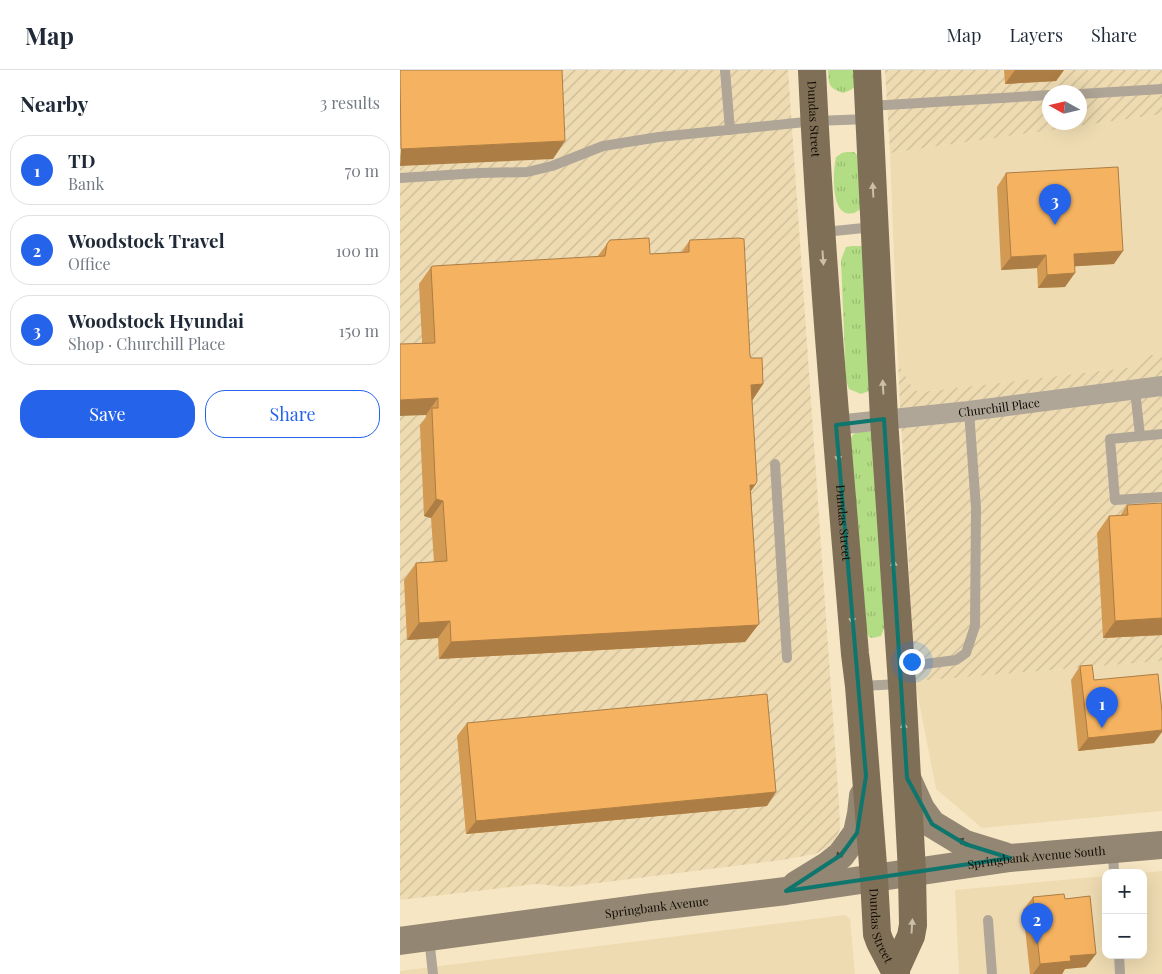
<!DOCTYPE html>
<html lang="en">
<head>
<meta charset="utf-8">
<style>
  body { margin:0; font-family:"Playfair Display",serif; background:#f2f2f3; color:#1f2937 }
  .controls { position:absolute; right:15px; bottom:15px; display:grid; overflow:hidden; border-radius:10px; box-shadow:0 5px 20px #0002 }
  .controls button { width:45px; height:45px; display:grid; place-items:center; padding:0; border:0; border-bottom:1px solid #e0e1e3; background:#fff; color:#1f2937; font:25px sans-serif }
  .compass { position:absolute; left:642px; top:15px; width:45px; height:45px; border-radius:50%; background:#fff; box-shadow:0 5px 20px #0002; rotate:278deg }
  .you { position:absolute; left:511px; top:591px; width:18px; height:18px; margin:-12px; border:4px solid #fff; border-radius:50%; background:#1a73e8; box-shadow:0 0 0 8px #1a73e833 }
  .badge { display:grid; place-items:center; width:32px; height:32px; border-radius:50%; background:#2563eb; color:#fff; font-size:16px; font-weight:700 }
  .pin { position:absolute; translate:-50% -41px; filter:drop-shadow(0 1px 2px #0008) }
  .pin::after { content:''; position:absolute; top:26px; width:18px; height:15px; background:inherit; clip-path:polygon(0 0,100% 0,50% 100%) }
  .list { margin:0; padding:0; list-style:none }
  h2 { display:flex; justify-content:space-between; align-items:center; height:65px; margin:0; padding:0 20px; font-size:21px }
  h2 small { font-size:16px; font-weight:400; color:#747a83 }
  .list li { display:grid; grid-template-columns:32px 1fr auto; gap:15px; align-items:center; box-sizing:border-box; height:70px; margin:0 10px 10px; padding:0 10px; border:1px solid #e0e1e3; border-radius:20px }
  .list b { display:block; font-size:19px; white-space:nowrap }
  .list p { margin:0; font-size:16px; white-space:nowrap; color:#747a83 }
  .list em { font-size:16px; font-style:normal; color:#747a83 }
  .actions { display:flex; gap:10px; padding:15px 20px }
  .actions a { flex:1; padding:11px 0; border:1px solid #2563eb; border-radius:20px; text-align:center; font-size:18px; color:#2563eb }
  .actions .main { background:#2563eb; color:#fff }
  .map { position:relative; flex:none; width:762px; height:904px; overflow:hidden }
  header { display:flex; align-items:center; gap:30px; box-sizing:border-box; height:70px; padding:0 25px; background:#fff; border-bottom:1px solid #e0e1e3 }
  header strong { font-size:24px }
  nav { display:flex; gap:28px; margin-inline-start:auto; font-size:18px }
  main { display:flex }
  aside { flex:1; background:#fff }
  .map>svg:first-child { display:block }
  .built { fill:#eedbb2 }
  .industrial { fill:url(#industrial-furrows); fill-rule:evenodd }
  .grass { fill:url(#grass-tufts) }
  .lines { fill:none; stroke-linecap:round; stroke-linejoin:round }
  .service { stroke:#afa698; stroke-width:10 }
  .minor { stroke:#afa698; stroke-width:20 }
  .secondary { stroke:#938672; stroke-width:28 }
  .primary { stroke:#7f6f57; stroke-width:28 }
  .wall { fill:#d39a53 }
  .shaded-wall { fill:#ac7d44 }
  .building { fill:#f5b361; stroke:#ac7d44 }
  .oneway { fill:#cbbfa9 }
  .oneway2 { fill:#4b4234 }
  .marked { fill:none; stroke:#0f766e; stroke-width:4; stroke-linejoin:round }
  .labels { text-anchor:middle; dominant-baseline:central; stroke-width:4.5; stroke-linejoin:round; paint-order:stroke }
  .street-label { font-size:12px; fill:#100a02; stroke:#fdf4df }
</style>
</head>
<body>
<header>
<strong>Map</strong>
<nav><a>Map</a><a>Layers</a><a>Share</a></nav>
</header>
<main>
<aside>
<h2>Nearby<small>3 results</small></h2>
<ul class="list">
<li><span class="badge">1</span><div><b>TD</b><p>Bank</p></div><em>70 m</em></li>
<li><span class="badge">2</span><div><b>Woodstock Travel</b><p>Office</p></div><em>100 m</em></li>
<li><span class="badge">3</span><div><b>Woodstock Hyundai</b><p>Shop · Churchill Place</p></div><em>150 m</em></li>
</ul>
<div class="actions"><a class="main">Save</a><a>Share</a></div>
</aside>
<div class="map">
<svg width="762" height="904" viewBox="0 0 762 904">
  <defs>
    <pattern id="industrial-furrows" width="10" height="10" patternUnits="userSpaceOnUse" patternTransform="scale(1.25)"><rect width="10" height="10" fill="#eedbb2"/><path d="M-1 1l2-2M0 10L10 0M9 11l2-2" fill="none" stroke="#cbbb97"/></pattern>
    <pattern id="grass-tufts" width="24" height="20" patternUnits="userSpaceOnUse" patternTransform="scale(1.25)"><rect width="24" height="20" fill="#b3dd84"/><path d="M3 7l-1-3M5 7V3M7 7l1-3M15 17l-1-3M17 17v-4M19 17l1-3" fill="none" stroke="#99bc70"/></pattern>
  </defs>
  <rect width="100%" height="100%" fill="#f6e6c3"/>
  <g class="built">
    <polygon points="762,44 762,285 749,285 734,297 522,322 514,320 498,294 490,83"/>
    <polygon points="762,591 762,741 582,758 536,719 515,611"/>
    <polygon points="762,801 762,904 559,904 555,820 706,806 706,885 743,885 743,803"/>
    <polygon points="445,845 450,849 455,904 0,904 0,901"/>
  </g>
  <g class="industrial">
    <polygon points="0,0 388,0 439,734 440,759 436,768 430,776 415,784 382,790 166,817 136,814 0,830"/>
    <path d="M485,0H762V44L490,83ZM650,22H680V52H650Z"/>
    <polygon points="749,285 762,285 762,591 515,611 498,294 514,320 522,322 734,297"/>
  </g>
  <g class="grass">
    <path d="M428,0H457C456,15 458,18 443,23C428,17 429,16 428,0Z"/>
    <path d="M447,82H454L461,88L463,135C459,141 454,145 446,143C431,139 433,99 436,87L442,83Z"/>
    <polygon points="452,176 462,176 466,181 474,313 469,321 461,324 449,319 446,311 441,190 446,177"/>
    <path d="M463,360L472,362L485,556L481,566L472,568L469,567L465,558L449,377C451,366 451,364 463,360Z"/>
  </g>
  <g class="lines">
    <g class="service">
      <polyline points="325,0 330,60"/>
      <polyline points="680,24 762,19"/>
      <polyline points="470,36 650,25"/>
      <polyline points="0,108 79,103 127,102 152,96 203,76 259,67 415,51 469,49"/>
      <polyline points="424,162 474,157"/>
      <polyline points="735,320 740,366"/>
      <polyline points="762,364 710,369 715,430 762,427"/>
      <polyline points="375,394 387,588"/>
      <polyline points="502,597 556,590 566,583 575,556 576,438 569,341"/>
      <polyline points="460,616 501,614"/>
      <polyline points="713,781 714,803"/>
      <polyline points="588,850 592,904"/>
      <polyline points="29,868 33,904"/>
      <polyline points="719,885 720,904"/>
    </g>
    <path class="minor" id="s1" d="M436,355L569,341L762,316"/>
    <g class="secondary">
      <polyline points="507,708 521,739 532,754 565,774 604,786"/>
      <polyline points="396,815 427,796 441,785 457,763 461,744 463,726"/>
      <path id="s2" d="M0,871L251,837L386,821L610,788L762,775"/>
    </g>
    <g class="primary">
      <path id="s3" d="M412,0C421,195 439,389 455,584L459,616L474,808L477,864L480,872L495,901L496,904"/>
      <polyline points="467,0 484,349 502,614 512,802 513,855 511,866 495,901"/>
    </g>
  </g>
  <g class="wall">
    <polygon points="604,0 664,0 656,11 605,14"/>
    <polygon points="606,103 714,194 674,196 665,217 638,218 637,198 601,200 597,117"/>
    <polygon points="290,170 350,286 363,314 352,331 355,415 351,421 358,555 345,572 39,589 38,568 7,570 4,510 16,493 34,492 31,448 24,446 20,358 20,355 26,347 19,214 31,197 197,187 207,174 250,184 282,182"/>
    <polygon points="727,435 762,565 703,568 697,463 709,446 720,446"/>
    <polygon points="680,596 694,610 754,673 678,681 671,610"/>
    <polygon points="67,653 367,736 66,764 57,666"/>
    <polygon points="633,827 665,829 686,897 665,899 662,904 630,904 623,840"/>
  </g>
  <g class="shaded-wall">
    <polygon points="615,0 664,0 656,11 605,14"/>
    <polygon points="165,71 153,89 0,96 1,79"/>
    <polygon points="723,181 714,194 664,197 674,184"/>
    <polygon points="646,185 637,198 601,200 611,187"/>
    <polygon points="675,203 665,217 638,218 647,205"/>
    <polygon points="363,314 351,332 351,315"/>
    <polygon points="38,328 26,345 0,346 0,330"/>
    <polygon points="350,415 355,415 343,432"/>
    <polygon points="36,429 43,431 31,448 24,446"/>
    <polygon points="762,548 762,565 703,568 715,551"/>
    <polygon points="50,551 38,568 7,570 19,553"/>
    <polygon points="358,555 345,572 39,589 51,572"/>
    <polygon points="762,660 762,662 754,673 678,681 688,668"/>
    <polygon points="376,722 367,736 66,764 76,751"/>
    <polygon points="696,884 686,897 665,899 662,904 633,904 640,894 670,886"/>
  </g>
  <g class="building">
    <polygon points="0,0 162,0 165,71 1,79"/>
    <polygon points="718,97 723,181 674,184 675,203 647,205 646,185 611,187 606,103"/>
    <polygon points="249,168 250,184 289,182 289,173 290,170 339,168 344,169 350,286 351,288 362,288 363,314 351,315 357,411 355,415 350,415 359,553 358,555 51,572 50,551 19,553 16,493 47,491 43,431 36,429 32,341 32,338 38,338 38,328 0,330 0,274 35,273 31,197 33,196 205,186 207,174 210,170"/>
    <polygon points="762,433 762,548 715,551 709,446 728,445 727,435"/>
    <polygon points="692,595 694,610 758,604 762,642 762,660 688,668 680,596"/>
    <polygon points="367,624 376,722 76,751 67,653"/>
    <polygon points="664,824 665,829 690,826 696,884 670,886 671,891 640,894 633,827"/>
  </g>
  <defs><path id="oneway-solid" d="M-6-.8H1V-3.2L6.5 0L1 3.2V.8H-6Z" transform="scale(1.25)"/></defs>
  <g class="oneway">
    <use href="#oneway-solid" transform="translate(473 120) rotate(-93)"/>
    <use href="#oneway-solid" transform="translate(423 188) rotate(86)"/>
    <use href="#oneway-solid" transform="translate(483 317) rotate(-93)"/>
    <use href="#oneway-solid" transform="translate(438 385) rotate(85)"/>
    <use href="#oneway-solid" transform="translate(494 497) rotate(-94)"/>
    <use href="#oneway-solid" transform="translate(452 547) rotate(85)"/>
    <use href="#oneway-solid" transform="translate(504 659) rotate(-93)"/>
    <use href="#oneway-solid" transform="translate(512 856) rotate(-86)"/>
  </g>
  <g class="oneway2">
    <use href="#oneway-solid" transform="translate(564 772) rotate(-156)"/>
    <use href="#oneway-solid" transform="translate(441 783) rotate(133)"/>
  </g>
  <path class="marked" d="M484,349L507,708L532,754L565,774L610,788L386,821L441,785L457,763L466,706L436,355Z"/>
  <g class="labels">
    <g class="street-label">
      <text stroke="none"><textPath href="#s3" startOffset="49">Dundas Street</textPath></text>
      <text stroke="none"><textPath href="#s1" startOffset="164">Churchill Place</textPath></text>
      <text stroke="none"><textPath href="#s3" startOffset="454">Dundas Street</textPath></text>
      <text stroke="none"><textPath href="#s2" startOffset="642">Springbank Avenue South</textPath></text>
      <text stroke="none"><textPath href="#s2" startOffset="259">Springbank Avenue</textPath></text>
      <text stroke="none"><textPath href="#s3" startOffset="859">Dundas Street</textPath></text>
    </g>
  </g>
</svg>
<div class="controls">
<button>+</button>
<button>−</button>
</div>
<svg class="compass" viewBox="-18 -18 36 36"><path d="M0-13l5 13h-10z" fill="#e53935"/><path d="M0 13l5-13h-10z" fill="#747a83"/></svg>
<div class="you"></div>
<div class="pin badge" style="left:702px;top:658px">1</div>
<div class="pin badge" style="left:637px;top:874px">2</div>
<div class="pin badge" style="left:655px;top:155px">3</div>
</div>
</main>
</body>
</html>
